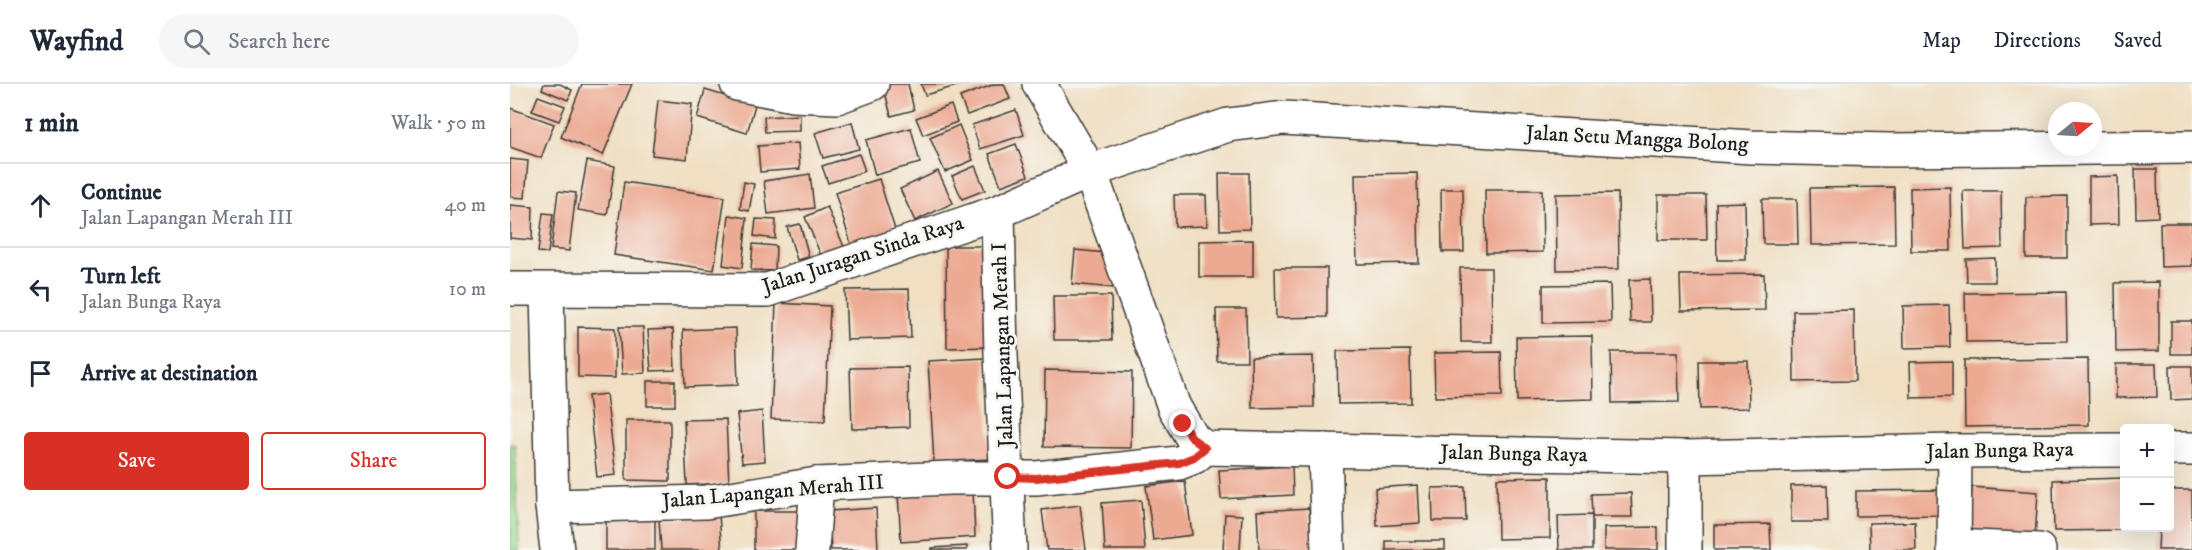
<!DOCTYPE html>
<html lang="en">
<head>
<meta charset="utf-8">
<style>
  body { margin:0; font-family:"IM FELL DW Pica",serif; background:#f6f6f7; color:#1f2937 }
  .controls { position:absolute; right:18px; bottom:18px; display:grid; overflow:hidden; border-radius:6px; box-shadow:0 6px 24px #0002 }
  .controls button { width:54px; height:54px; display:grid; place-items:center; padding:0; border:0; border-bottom:2px solid #e0e1e3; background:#fff; color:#1f2937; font:30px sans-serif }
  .compass { position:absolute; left:1538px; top:18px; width:54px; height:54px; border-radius:50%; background:#fff; box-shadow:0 6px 24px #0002; rotate:72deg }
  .stop { position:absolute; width:18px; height:18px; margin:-14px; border:4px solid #d93025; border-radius:50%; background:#fff }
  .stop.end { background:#d93025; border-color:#fff; box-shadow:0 2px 6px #0008 }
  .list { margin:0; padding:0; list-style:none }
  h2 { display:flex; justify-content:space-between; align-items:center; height:78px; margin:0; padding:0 24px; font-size:26px }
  h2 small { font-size:20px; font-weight:400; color:#747a83 }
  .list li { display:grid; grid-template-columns:39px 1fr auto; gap:18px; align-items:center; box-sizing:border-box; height:84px; padding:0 24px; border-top:2px solid #e0e1e3 }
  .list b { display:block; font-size:22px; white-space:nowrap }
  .list p { margin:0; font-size:20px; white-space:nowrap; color:#747a83 }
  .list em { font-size:20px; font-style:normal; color:#747a83 }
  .actions { display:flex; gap:12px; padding:18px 24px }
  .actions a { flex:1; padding:14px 0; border:2px solid #d93025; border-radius:6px; text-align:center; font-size:21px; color:#d93025 }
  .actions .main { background:#d93025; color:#fff }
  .icon { flex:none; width:33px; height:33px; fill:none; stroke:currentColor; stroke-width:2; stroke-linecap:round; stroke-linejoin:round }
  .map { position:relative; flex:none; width:1682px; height:466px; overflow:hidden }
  header { display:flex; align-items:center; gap:36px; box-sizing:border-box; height:84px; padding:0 30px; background:#fff; border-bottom:2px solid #e0e1e3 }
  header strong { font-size:28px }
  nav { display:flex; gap:33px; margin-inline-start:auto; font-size:21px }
  .search { width:420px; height:54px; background:#f6f6f7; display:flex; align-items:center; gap:15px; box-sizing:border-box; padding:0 21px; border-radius:33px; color:#747a83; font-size:22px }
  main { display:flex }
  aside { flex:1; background:#fff }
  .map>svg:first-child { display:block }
  .green { fill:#99db92; stroke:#5a7c57; stroke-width:1.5 }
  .building { fill:#edaa93 }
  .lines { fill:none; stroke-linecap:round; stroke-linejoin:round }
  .street-casing { stroke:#3c3935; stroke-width:36 }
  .street { stroke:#fff; stroke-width:33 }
  .route { stroke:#d93025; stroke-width:8 }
  .labels { text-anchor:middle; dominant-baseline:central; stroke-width:6; stroke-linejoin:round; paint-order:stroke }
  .street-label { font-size:21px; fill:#1c1c1c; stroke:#f6f6f2 }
</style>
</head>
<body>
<header>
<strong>Wayfind</strong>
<div class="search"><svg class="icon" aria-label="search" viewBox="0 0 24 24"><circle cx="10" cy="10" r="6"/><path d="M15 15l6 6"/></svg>Search here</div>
<nav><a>Map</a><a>Directions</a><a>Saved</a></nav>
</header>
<main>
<aside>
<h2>1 min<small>Walk · 50 m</small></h2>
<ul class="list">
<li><svg class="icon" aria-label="ahead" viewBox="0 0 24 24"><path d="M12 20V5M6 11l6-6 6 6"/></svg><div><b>Continue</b><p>Jalan Lapangan Merah III</p></div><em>40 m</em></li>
<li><svg class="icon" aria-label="left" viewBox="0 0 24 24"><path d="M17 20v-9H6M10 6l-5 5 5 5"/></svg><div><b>Turn left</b><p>Jalan Bunga Raya</p></div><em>10 m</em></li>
<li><svg class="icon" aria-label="arrive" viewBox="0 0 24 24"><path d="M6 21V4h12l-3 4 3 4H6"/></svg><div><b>Arrive at destination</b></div></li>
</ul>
<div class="actions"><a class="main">Save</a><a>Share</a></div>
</aside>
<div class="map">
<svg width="1682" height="466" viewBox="0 0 1682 466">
  <rect width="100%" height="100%" fill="#f6f6f2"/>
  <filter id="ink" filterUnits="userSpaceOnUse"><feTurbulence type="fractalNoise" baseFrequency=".0167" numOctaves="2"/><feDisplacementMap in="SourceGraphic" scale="12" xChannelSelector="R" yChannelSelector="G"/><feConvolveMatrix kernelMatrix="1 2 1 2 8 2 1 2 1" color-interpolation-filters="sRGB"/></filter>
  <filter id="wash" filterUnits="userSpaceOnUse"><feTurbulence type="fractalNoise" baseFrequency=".008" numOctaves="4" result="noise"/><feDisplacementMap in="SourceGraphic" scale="24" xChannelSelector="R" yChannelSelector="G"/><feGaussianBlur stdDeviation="1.35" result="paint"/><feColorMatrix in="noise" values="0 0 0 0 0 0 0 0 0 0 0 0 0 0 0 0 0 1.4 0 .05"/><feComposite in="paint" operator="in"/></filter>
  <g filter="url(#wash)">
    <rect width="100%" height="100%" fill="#f0dfc2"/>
    <polygon class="green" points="0,360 5,361 9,466 0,466"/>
    <g id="blocks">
      <g class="building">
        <polygon points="34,0 50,0 62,6 58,16 32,5"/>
        <polygon points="72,0 122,0 93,71 51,53"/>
        <polygon points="373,0 398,0 404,26 381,32"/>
        <polygon points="411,0 450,0 450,1 415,11"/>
        <polygon points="485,0 494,0 500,15 457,31 450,13"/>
        <polygon points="195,6 245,21 237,49 187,34"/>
        <polygon points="28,12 55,22 49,37 22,27"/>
        <polygon points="148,16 182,20 177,75 142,71"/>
        <polygon points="441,21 447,38 413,51 406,34"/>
        <polygon points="0,24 44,40 31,74 0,63"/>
        <polygon points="506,26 514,51 470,65 462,41"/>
        <polygon points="290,31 290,47 255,48 254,33"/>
        <polygon points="342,38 349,65 313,74 305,49"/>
        <polygon points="449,41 463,76 435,88 420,54"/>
        <polygon points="401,44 410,79 365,91 356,56"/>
        <polygon points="288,59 290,85 250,88 248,62"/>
        <polygon points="506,60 518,92 491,102 479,70"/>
        <polygon points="349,70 355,87 318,99 312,82"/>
        <polygon points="0,75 18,77 15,114 0,113"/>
        <polygon points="77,77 105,82 97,131 68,126"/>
        <polygon points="465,82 475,106 452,115 442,92"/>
        <polygon points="1625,85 1647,85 1648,133 1626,134"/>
        <polygon points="428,87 443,119 405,137 390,105"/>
        <polygon points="709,89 739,89 740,145 710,146"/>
        <polygon points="907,89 909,179 847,180 845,90"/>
        <polygon points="300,90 304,124 258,130 254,97"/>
        <polygon points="1608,92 1609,140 1579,141 1579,93"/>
        <polygon points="369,95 387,152 343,166 325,109"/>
        <polygon points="114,98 215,113 204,186 104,171"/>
        <polygon points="234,98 244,100 239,127 230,125"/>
        <polygon points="1384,103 1385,160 1301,161 1300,104"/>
        <polygon points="1440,103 1441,167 1401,167 1400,104"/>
        <polygon points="931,105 953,105 954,168 932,168"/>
        <polygon points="975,106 1032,106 1033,168 976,169"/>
        <polygon points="48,107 66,109 59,167 41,165"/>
        <polygon points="1453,107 1491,107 1492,164 1455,165"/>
        <polygon points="1108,109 1109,185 1047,186 1046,110"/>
        <polygon points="664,111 696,111 697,142 665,143"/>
        <polygon points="1148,111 1196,111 1197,156 1148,156"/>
        <polygon points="1557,112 1557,174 1516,174 1516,113"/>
        <polygon points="1252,115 1287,115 1288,160 1253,160"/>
        <polygon points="1235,118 1236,176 1207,176 1206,119"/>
        <polygon points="0,121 23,123 22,156 0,154"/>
        <polygon points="317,123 335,165 312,174 295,133"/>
        <polygon points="33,129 43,130 38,169 28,168"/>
        <polygon points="219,131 237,134 232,184 213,181"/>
        <polygon points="246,135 266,136 265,155 244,152"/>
        <polygon points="1650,139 1682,139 1682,182 1651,183"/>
        <polygon points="290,140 299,173 287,176 277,143"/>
        <polygon points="743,156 743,193 689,193 689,157"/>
        <polygon points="243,160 266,162 265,187 241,186"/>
        <polygon points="436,162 482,162 482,263 437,264"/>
        <polygon points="565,166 607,170 604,204 562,200"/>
        <polygon points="1485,174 1485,198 1457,198 1456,175"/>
        <polygon points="765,184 817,184 817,233 766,234"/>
        <polygon points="950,184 981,184 982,258 951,258"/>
        <polygon points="1254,190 1255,226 1171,227 1170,191"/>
        <polygon points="1140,195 1141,238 1120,238 1119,196"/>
        <polygon points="1649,198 1649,267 1606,268 1605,199"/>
        <polygon points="1100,200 1101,238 1033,239 1033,201"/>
        <polygon points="399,205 401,254 337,256 335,206"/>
        <polygon points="1556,208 1557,257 1456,258 1455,209"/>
        <polygon points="543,212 601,212 602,256 544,256"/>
        <polygon points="266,219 320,222 315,337 261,335"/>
        <polygon points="1439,221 1440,263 1394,264 1393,222"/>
        <polygon points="706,225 736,225 737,277 707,277"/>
        <polygon points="1344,226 1345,297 1284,298 1283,227"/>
        <rect x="1661" y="237" width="21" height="33"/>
        <polygon points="68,243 105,244 105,294 68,293"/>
        <polygon points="109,243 133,243 135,289 112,290"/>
        <polygon points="226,244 228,301 175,303 173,246"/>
        <polygon points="163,245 165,286 141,287 138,246"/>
        <polygon points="1082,252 1083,315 1007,317 1006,253"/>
        <polygon points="900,266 901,319 828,320 827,267"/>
        <polygon points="991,268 992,312 925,313 924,269"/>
        <polygon points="1101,268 1168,268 1169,318 1102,319"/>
        <polygon points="803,272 804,323 742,324 741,273"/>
        <polygon points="475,274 480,375 424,378 418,277"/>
        <polygon points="1578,275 1579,341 1455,343 1454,276"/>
        <polygon points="1189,277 1238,277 1239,324 1190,325"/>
        <polygon points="1442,277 1442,313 1401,314 1400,278"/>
        <polygon points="1606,280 1646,280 1647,313 1606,314"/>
        <polygon points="1660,282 1682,282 1682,315 1661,316"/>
        <polygon points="398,283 399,343 342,345 340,284"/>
        <polygon points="535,286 622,288 621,364 534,363"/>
        <rect x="137" y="297" width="28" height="25"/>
        <polygon points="96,310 106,391 87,393 78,312"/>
        <polygon points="252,327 255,377 232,379 227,330"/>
        <polygon points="216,335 219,399 177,401 174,336"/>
        <polygon points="116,336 160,336 160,397 116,396"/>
        <polygon points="782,382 783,411 711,415 709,386"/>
        <polygon points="1040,393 1040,454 988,455 987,394"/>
        <polygon points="1614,394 1615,446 1544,447 1543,396"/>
        <polygon points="675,397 682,451 643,456 636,402"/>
        <polygon points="908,401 910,439 867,442 865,404"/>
        <polygon points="1317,401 1318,438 1281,438 1281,402"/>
        <polygon points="955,403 956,437 923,437 922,404"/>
        <polygon points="1462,403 1528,408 1525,455 1459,450"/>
        <polygon points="463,405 465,453 391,458 388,410"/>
        <polygon points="1432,406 1432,431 1346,432 1346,407"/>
        <polygon points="1660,406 1682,406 1682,466 1648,466 1649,444 1660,444"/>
        <polygon points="1121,409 1122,433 1082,433 1081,410"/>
        <polygon points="631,416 635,466 595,466 592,419"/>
        <polygon points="570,421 576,466 537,466 532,426"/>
        <polygon points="366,424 368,466 321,466 319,427"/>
        <polygon points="799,424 802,466 749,466 747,427"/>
        <rect x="96" y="426" width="49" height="40"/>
        <polygon points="244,427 294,427 295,466 244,466"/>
        <polygon points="715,430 732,431 730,466 713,466"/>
        <polygon points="1082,431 1082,466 1049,466 1048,432"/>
        <polygon points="209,432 212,466 151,466 149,435"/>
        <polygon points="1405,438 1406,466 1360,466 1359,439"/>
        <polygon points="1260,440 1261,466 1204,466 1204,441"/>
        <polygon points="1148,443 1148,466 1094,466 1094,444"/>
        <rect x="876" y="457" width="59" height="9"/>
        <polygon points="457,462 457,466 422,466 422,464"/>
      </g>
    </g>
  </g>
  <g filter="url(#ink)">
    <use href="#blocks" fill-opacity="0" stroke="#3c3935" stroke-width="1.5"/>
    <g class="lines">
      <g class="street-casing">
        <g id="street">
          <polyline points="227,0 283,11 327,13 362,0"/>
          <polyline points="529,0 580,87 664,323 683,355 695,364 1175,373 1445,367 1614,366"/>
          <polyline points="488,128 491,271 500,466"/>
          <polyline points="0,205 258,206 488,128 580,87 718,41 774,34 1242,63 1380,66 1682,63"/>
          <polyline points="37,206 42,422 47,466"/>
          <polyline points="1660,365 1682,365"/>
          <polyline points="815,366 818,466"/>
          <polyline points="42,422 196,418 307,400 440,394 526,394 669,379 684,373 695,364"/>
          <polyline points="1444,462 1529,466"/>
          <polyline points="302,466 307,400"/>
          <polyline points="1175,466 1175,373"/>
          <polyline points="1444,466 1445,367"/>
        </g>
      </g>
      <use href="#street" class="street"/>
    </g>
  </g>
  <g class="lines" filter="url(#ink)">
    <polyline class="route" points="498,393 526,394 669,379 684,373 695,364 683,355 673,340"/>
  </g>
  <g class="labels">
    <g class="street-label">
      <text transform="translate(1127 55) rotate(3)">Jalan Setu Mangga Bolong</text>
      <text transform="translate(353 171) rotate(-18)">Jalan Juragan Sinda Raya</text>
      <text transform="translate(493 261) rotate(-92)">Jalan Lapangan Merah I</text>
      <text transform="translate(1490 367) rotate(-1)">Jalan Bunga Raya</text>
      <text transform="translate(1004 370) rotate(1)">Jalan Bunga Raya</text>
      <text transform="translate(263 408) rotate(-5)">Jalan Lapangan Merah III</text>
    </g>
  </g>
</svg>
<div class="controls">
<button>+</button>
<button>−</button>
</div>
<svg class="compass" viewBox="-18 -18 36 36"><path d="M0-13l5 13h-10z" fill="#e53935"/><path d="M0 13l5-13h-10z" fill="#747a83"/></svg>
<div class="stop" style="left:498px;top:393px"></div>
<div class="stop end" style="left:673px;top:340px"></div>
</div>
</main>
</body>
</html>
